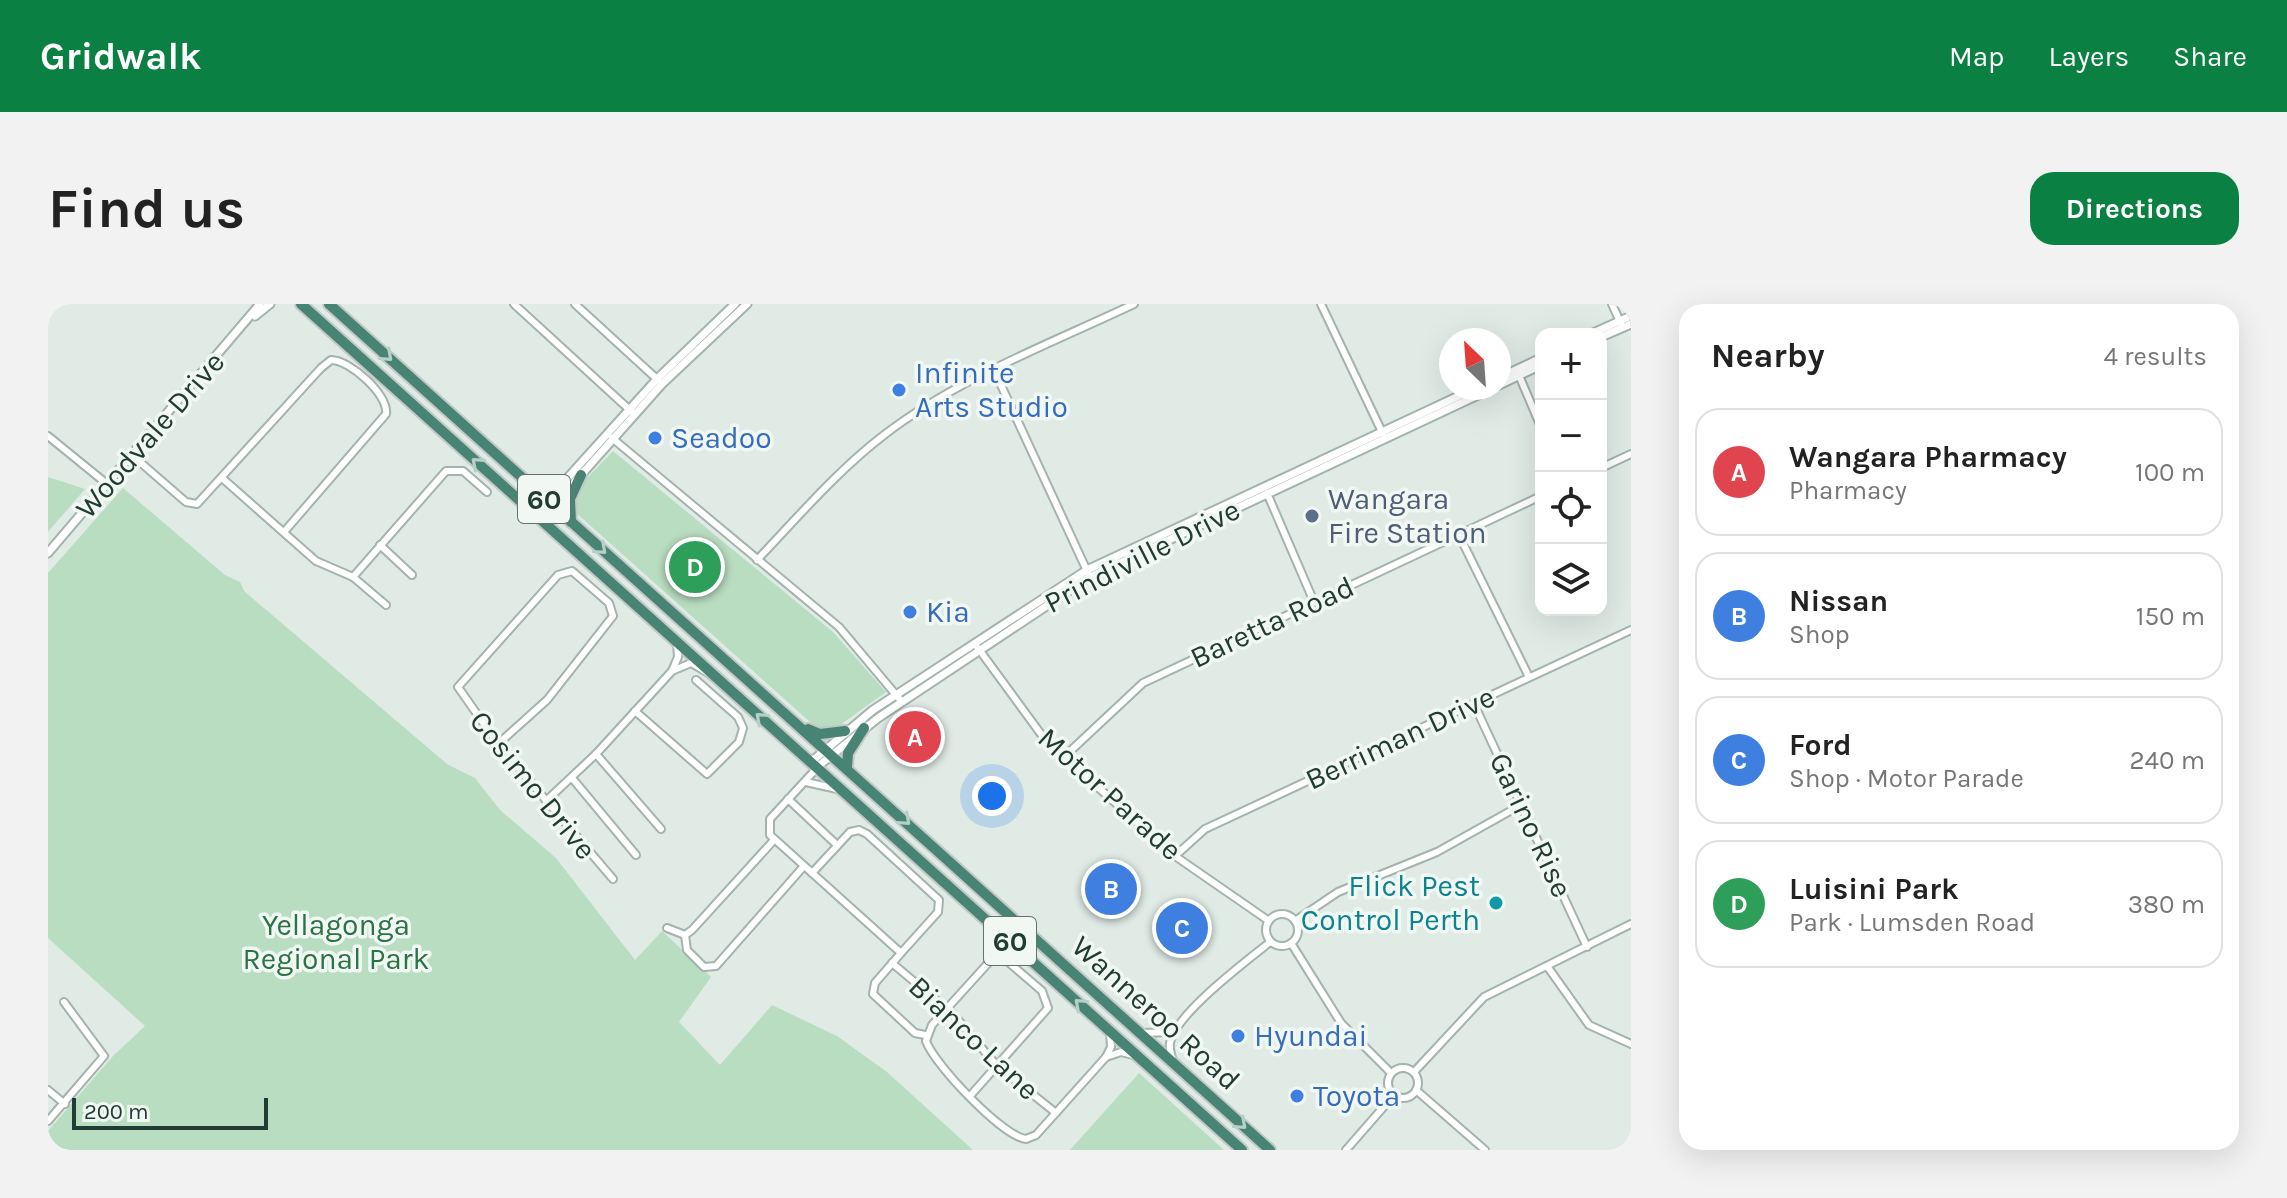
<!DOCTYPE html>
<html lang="en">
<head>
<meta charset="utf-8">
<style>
  body { margin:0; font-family:Karla,sans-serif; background:#f2f2f2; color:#222 }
  .controls { position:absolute; right:24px; top:24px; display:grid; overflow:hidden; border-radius:16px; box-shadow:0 8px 32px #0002 }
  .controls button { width:72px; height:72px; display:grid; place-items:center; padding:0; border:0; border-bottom:2px solid #e0e0e0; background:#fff; color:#222; font:40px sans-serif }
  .compass { position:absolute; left:1391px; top:24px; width:72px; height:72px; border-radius:50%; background:#fff; box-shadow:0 8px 32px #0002; rotate:335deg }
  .scale { position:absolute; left:24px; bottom:20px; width:196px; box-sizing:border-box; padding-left:8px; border:4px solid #213c33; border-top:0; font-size:22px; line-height:28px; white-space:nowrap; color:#213c33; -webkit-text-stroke:6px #f1f8f4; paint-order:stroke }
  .you { position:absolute; left:944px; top:492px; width:28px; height:28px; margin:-20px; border:6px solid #fff; border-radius:50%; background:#1a73e8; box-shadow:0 0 0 12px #1a73e833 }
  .badge { display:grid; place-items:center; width:52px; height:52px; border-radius:50%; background:#0b8043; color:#fff; font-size:26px; font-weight:700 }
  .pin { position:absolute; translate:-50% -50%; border:4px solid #fff; box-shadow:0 2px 8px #0006 }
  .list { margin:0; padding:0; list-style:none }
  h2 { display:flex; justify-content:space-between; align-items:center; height:104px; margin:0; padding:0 32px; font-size:34px }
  h2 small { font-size:26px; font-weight:400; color:#767676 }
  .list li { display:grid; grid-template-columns:52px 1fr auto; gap:24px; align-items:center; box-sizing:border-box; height:128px; margin:0 16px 16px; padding:0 16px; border:2px solid #e0e0e0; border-radius:24px }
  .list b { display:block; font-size:30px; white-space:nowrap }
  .list p { margin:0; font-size:26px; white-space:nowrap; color:#767676 }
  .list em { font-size:26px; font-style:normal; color:#767676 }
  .icon { flex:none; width:44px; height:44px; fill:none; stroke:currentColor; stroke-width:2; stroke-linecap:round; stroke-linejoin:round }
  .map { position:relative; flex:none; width:1583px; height:846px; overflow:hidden; border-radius:24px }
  header { display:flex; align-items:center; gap:48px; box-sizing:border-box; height:112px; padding:0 40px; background:#0b8043; color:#fff }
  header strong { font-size:38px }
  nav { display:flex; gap:44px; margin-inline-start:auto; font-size:28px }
  .intro { display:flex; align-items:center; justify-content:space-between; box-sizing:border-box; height:192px; padding:0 48px }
  h1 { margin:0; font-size:56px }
  .button { padding:20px 36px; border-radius:24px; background:#0b8043; color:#fff; font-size:28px; font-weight:700 }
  main { display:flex; gap:48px; padding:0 48px }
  aside { flex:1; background:#fff; border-radius:24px; box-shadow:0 8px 32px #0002 }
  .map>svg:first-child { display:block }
  .green { fill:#b9ddc1 }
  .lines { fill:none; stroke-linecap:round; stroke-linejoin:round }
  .minor-casing { stroke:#a3b3ad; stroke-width:10 }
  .tertiary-casing { stroke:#a3b3ad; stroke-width:11 }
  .trunk-casing { stroke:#c1c8c6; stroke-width:14 }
  .minor { stroke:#fff; stroke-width:6 }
  .tertiary { stroke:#fff; stroke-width:7 }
  .trunk { stroke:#488474; stroke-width:10 }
  .oneway { stroke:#b6cfc7 }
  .shop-dot { fill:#3f7fe0; stroke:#f1f8f4; stroke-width:3 }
  .service-dot { fill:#5c6f8a; stroke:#f1f8f4; stroke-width:3 }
  .culture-dot { fill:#0f9aa8; stroke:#f1f8f4; stroke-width:3 }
  .labels { text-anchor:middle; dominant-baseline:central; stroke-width:7; stroke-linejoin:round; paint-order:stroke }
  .shield { fill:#f1f8f4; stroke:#5f746d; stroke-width:2 }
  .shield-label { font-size:28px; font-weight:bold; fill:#213c33 }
  .shop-label { font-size:30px; fill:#366cbe; stroke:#f1f8f4; text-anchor:start }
  .street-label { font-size:30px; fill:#213c33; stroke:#f1f8f4 }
  .service-label { font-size:30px; fill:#4e5e75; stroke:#f1f8f4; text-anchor:start }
  .culture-label { font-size:30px; fill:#0d838f; stroke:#f1f8f4; text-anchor:end }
  .park-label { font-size:30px; fill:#2a7343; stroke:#f1f8f4 }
</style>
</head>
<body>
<header>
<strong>Gridwalk</strong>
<nav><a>Map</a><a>Layers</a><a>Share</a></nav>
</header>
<div class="intro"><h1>Find us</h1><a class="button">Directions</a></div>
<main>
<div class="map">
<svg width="1583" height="846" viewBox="0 0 1583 846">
  <rect width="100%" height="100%" fill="#e0ebe6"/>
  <g class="green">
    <polygon points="565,147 785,328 838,388 792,421 781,435 516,198"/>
    <polygon points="0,173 37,185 0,228"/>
    <polygon points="75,184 177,271 192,278 196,287 399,460 427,474 452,506 508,554 587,656 614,627 663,673 631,718 672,761 724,701 789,732 839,768 925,846 0,846 0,827 65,752 97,722 0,634 0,269"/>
    <polygon points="1091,769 1176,846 1022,846"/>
  </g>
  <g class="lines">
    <g class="minor-casing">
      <g id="minor">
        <polyline points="466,0 584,108"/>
        <polyline points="527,0 610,76"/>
        <polyline points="1273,0 1335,130"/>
        <polyline points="1564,0 1573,20"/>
        <polyline points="946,66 1040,269"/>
        <polyline points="1470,69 1493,123"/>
        <polyline points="0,132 59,180"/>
        <polyline points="564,134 791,323 854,398"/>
        <path d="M85,152L138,198L149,200L273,64L283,56C302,56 341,91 338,110L236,228"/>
        <polyline points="1553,164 1583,150"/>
        <polyline points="174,174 268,257 305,273 338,301"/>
        <polyline points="1219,189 1266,298"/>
        <polyline points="1411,231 1481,373"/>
        <polyline points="332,241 364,271"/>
        <path d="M709,256C750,213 789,167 836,131C910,74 1002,40 1086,0"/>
        <polyline points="305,273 398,167 415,167 439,188"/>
        <polyline points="927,340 998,437 1127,552 1221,617"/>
        <polyline points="624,367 643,359 662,370"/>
        <polyline points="1426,400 1539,643"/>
        <polyline points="587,407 659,470 691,438 695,424 690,413 648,376"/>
        <polyline points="450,440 499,396 565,312 561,299 524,267 510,271 410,383 450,440 565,575"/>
        <polyline points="548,450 613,525"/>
        <polyline points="1017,452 1095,379 1493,192"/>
        <polyline points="769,464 722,515 722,531 853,649 827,679 825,690 867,729 877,731"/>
        <polyline points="524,474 588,551"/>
        <polyline points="758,478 789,485"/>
        <polyline points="740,495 789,541"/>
        <polyline points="498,497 548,450 624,367 630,353 629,339"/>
        <polyline points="1127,552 1157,525 1583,326"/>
        <polyline points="764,569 802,528 811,526 819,530 891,596 890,608 853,649"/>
        <circle cx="1234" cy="626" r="16"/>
        <polyline points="1247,617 1290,588 1389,548 1473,501"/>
        <polyline points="619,624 637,631 644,626 726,536"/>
        <polyline points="637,631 639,646 656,663 668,662 756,562"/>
        <polyline points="1243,639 1293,719 1343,769"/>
        <polyline points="844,659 906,711 949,762 1008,809"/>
        <polyline points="1499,662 1541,721 1583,740"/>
        <polyline points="1094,729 1125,728"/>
        <polyline points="1058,753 1073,748 1085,751"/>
        <path d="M1125,757C1123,751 1121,745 1122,739C1127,710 1199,657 1222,638"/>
        <circle cx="1355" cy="779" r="15"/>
        <polyline points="1366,768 1436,693 1583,620"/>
        <polyline points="0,786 17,800"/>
        <polyline points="1368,786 1437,846"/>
        <path d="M922,792L1000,704L994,687L958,656H943L884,721L878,737C886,760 954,832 978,835L988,831L1058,753L1063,743L1062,727"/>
        <polyline points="0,817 56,752 16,698"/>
        <polyline points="1298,846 1346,791"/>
      </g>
    </g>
    <g class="tertiary-casing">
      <g id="tertiary">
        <polyline points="207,12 222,0"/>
        <polyline points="1543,30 1583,12"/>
        <polyline points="1553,33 1583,20"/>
        <polyline points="1451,74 1493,54"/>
        <polyline points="1451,81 1493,61"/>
        <polyline points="487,210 609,75 687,0"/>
        <polyline points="493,216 614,80 699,0"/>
        <polyline points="0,249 212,0"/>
        <polyline points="763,458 825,406 1039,266 1428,84"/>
        <polyline points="769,463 830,414 1042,273 1445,84"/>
      </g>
    </g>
    <g class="trunk-casing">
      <g id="trunk">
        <polyline points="253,0 1194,846"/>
        <polyline points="281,0 1222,846"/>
        <polyline points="479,177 494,182 514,180"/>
        <polyline points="523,218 522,195 533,171"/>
        <polyline points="760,425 772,430 797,427"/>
        <polyline points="799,463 800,449 816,424"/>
      </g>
    </g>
    <use href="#minor" class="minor"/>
    <use href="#tertiary" class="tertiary"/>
    <use href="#trunk" class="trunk"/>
  </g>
  <defs><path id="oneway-chevron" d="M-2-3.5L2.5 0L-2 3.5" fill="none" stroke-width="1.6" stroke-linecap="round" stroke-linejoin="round" transform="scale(2)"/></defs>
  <g class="oneway">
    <use href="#oneway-chevron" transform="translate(339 52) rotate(42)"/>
    <use href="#oneway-chevron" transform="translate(429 159) rotate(-139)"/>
    <use href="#oneway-chevron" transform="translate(553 245) rotate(42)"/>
    <use href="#oneway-chevron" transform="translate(713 414) rotate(-138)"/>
    <use href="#oneway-chevron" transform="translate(857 516) rotate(42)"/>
    <use href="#oneway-chevron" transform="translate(1032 700) rotate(-138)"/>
    <use href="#oneway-chevron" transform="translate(1193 820) rotate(42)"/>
  </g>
  <g class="shop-dot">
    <circle cx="851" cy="86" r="8"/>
    <circle cx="607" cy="134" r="8"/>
    <circle cx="862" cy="308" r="8"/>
    <circle cx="1190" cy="732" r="8"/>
    <circle cx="1249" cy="792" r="8"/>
  </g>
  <circle class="service-dot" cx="1264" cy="212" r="8"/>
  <circle class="culture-dot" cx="1448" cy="599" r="8"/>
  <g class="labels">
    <g class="shield">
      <rect x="470" y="171" width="52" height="48" rx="6"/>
      <rect x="936" y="613" width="52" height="48" rx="6"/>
    </g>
    <g class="shield-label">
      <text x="496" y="195">60</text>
      <text x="962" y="637">60</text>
    </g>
    <g class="shop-label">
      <text x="867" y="69">Infinite<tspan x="867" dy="34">Arts Studio</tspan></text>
      <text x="623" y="134">Seadoo</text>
      <text x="878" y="308">Kia</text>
      <text x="1206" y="732">Hyundai</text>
      <text x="1265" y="792">Toyota</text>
    </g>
    <g class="street-label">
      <text transform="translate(102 131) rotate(-49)">Woodvale Drive</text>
      <text transform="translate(1094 252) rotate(-27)">Prindiville Drive</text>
      <text transform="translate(1224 318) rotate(-25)">Baretta Road</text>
      <text transform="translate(1352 434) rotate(-25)">Berriman Drive</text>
      <text transform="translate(485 481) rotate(51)">Cosimo Drive</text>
      <text transform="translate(1062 490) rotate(42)">Motor Parade</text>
      <text transform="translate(1483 521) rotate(65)">Garino Rise</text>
      <text transform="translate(1108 709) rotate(42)">Wanneroo Road</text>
      <text transform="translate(926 734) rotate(43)">Bianco Lane</text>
    </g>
    <g class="service-label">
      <text x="1280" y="195">Wangara<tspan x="1280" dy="34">Fire Station</tspan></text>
    </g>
    <g class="culture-label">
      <text x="1432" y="582">Flick Pest<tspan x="1432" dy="34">Control Perth</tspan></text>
    </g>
    <g class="park-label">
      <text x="288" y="621">Yellagonga<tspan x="288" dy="34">Regional Park</tspan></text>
    </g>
  </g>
</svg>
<div class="controls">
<button>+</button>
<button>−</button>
<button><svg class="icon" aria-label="locate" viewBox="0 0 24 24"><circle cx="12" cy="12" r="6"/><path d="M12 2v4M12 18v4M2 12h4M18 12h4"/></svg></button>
<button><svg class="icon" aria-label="layers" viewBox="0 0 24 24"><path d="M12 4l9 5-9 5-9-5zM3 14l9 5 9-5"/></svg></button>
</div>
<svg class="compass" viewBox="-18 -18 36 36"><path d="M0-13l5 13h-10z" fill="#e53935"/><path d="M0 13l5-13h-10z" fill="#767676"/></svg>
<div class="scale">200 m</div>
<div class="you"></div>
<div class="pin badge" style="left:867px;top:433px;background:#e0444e">A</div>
<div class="pin badge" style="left:1063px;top:585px;background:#3f7fe0">B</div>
<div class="pin badge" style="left:1134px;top:624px;background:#3f7fe0">C</div>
<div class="pin badge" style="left:647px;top:263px;background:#2e9e5b">D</div>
</div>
<aside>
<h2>Nearby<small>4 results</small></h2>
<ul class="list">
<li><span class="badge" style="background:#e0444e">A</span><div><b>Wangara Pharmacy</b><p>Pharmacy</p></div><em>100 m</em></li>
<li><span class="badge" style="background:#3f7fe0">B</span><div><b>Nissan</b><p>Shop</p></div><em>150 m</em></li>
<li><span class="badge" style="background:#3f7fe0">C</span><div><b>Ford</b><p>Shop · Motor Parade</p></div><em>240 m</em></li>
<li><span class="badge" style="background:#2e9e5b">D</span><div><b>Luisini Park</b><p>Park · Lumsden Road</p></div><em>380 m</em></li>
</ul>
</aside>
</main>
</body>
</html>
